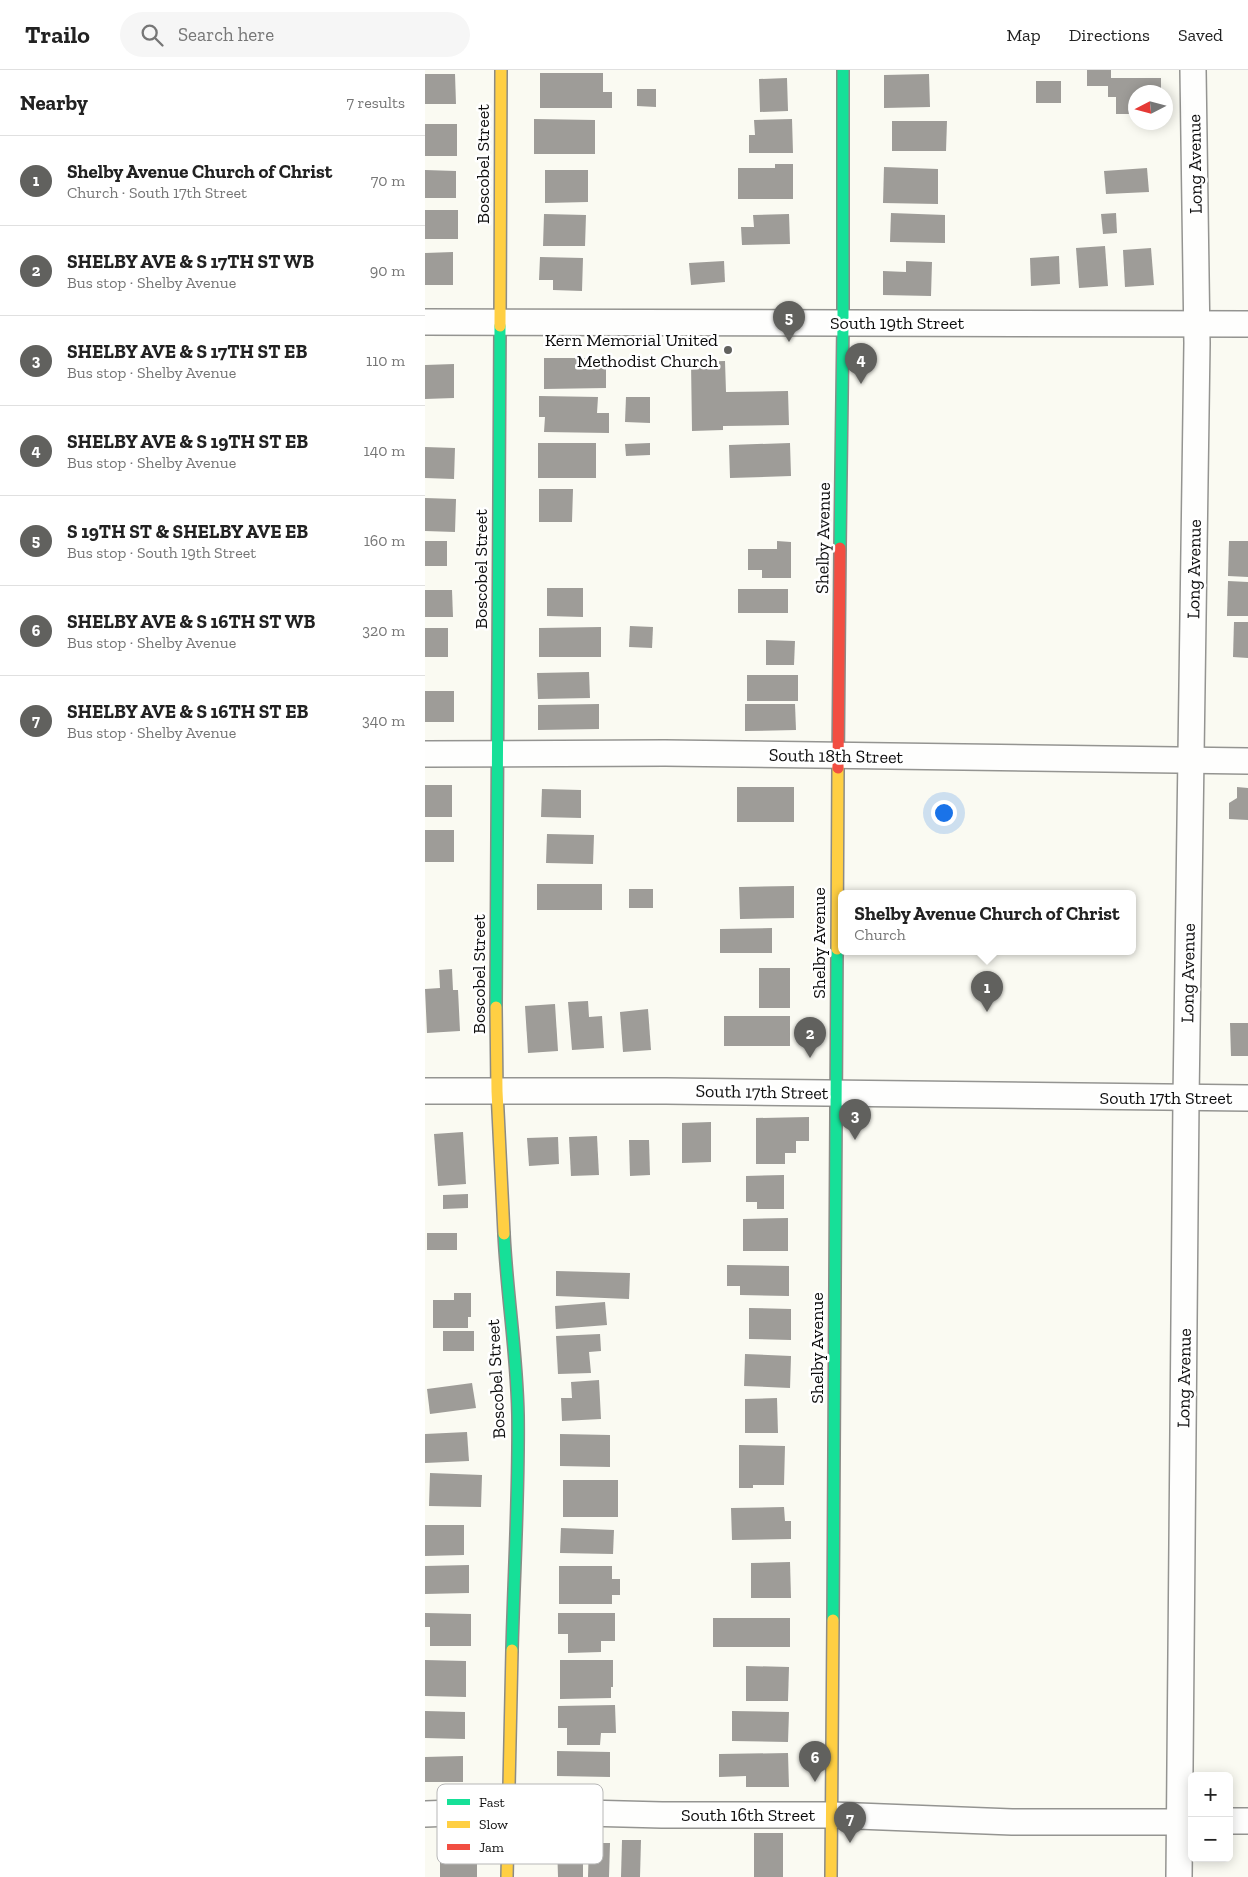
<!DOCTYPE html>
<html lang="en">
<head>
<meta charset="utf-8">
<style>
  body { margin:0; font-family:"Zilla Slab",serif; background:#f6f6f6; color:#222 }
  .controls { position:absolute; right:15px; bottom:15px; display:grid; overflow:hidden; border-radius:8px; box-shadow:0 2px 12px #0003 }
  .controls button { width:45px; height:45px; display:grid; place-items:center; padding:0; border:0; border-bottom:1px solid #e0e0e0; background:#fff; color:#222; font:25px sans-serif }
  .compass { position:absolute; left:703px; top:15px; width:45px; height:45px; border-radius:50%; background:#fff; box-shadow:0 2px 12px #0003; rotate:264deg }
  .you { position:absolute; left:518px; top:742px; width:18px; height:18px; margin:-12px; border:4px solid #fff; border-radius:50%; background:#1a73e8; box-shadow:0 0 0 8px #1a73e833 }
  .badge { display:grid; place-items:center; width:32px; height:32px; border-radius:50%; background:#61615e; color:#fff; font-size:16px; font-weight:700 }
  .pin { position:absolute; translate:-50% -41px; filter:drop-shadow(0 1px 2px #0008) }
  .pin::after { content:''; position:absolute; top:26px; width:18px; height:15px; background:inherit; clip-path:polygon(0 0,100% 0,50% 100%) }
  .popup { position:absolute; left:413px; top:820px; width:298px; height:65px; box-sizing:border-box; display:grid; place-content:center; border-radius:8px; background:#fff; filter:drop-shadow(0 1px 4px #0005); font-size:16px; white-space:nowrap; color:#767676 }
  .popup b { font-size:19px; color:#222 }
  .popup::after { content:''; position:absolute; left:50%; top:100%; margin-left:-10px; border:10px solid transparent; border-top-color:#fff }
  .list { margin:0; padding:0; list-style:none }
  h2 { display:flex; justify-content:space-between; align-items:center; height:65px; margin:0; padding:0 20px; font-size:21px }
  h2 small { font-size:16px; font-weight:400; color:#767676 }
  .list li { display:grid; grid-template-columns:32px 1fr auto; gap:15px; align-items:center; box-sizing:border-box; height:90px; padding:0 20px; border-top:1px solid #e0e0e0 }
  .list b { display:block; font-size:19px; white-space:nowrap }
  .list p { margin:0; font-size:16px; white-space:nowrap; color:#767676 }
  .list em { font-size:16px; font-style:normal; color:#767676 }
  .icon { flex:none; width:28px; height:28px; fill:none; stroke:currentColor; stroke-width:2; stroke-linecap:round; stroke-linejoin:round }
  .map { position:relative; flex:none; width:823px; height:1807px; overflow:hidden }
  header { display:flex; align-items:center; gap:30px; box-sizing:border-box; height:70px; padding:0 25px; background:#fff; border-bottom:1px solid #e0e0e0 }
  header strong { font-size:24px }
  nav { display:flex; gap:28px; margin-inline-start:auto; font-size:18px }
  .search { width:350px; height:45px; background:#f6f6f6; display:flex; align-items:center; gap:12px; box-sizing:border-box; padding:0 18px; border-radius:28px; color:#767676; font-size:19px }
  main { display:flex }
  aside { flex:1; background:#fff }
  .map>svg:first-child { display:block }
  .building { fill:#9e9c98 }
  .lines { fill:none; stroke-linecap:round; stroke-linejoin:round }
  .street-casing { stroke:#949491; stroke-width:28 }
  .fast-casing { stroke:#8b8b87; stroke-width:14 }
  .slow-casing { stroke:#8b8b87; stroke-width:14 }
  .jam-casing { stroke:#8b8b87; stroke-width:14 }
  .street { stroke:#fefefd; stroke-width:25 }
  .fast { stroke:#16e098; stroke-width:11 }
  .slow { stroke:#ffcf43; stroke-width:11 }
  .jam { stroke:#f24e42; stroke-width:11 }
  .poi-dot { fill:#61615e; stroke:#fff; stroke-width:2 }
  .labels { text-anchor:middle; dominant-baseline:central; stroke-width:5; stroke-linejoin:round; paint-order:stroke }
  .street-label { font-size:18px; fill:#0e0e0e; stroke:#fff }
  .poi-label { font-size:18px; fill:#0e0e0e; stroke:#fff; text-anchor:end }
  .key { fill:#fff; stroke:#b7b7b7; stroke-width:1 }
  .key-label { font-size:14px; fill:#0e0e0e }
</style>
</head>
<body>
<header>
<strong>Trailo</strong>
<div class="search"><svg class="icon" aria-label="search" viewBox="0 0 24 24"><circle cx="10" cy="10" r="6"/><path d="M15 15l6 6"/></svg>Search here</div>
<nav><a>Map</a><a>Directions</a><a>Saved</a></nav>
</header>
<main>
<aside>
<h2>Nearby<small>7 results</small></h2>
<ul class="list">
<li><span class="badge">1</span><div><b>Shelby Avenue Church of Christ</b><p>Church · South 17th Street</p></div><em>70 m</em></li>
<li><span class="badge">2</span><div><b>SHELBY AVE &amp; S 17TH ST WB</b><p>Bus stop · Shelby Avenue</p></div><em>90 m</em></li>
<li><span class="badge">3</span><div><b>SHELBY AVE &amp; S 17TH ST EB</b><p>Bus stop · Shelby Avenue</p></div><em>110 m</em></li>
<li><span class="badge">4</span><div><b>SHELBY AVE &amp; S 19TH ST EB</b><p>Bus stop · Shelby Avenue</p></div><em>140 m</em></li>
<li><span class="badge">5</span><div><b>S 19TH ST &amp; SHELBY AVE EB</b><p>Bus stop · South 19th Street</p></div><em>160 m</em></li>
<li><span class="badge">6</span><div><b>SHELBY AVE &amp; S 16TH ST WB</b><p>Bus stop · Shelby Avenue</p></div><em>320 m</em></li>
<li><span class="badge">7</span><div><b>SHELBY AVE &amp; S 16TH ST EB</b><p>Bus stop · Shelby Avenue</p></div><em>340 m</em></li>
</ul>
</aside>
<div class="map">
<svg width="823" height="1807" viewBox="0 0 823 1807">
  <rect width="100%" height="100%" fill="#fafaf2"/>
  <g class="building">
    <polygon points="662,0 686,0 686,8 736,8 736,22 710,22 710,44 691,44 691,27 683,27 683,16 662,16"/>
    <polygon points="115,3 178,3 178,22 187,22 187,38 115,38"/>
    <polygon points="0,4 30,4 31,34 0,34"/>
    <polygon points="504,4 505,37 459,38 459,5"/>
    <polygon points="362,8 363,41 335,42 334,9"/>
    <rect x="611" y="11" width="25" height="22"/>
    <polygon points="212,19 231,19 231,37 212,36"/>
    <polygon points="109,49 170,50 170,84 109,84"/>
    <polygon points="367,49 368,83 324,83 324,65 330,65 329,50"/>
    <polygon points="467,51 522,51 521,81 467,81"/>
    <rect x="0" y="54" width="32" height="32"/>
    <polygon points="350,94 368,94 368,129 313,129 313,98 350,98"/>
    <polygon points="459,97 513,99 513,134 458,133"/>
    <polygon points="722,98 724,122 681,124 679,101"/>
    <polygon points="0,100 31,101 31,128 0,128"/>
    <polygon points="120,100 163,100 163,132 120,133"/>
    <rect x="0" y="140" width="33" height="29"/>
    <polygon points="466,143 520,145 520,173 465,172"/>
    <polygon points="691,143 692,163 678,164 676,144"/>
    <polygon points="119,144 161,145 160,176 118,176"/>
    <polygon points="364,144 365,174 317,175 316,157 329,157 328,145"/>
    <polygon points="680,176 683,216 654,218 651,178"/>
    <polygon points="726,178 729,215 700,217 698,180"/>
    <polygon points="28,182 28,215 0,215 0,183"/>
    <polygon points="634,186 635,214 606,216 605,188"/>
    <polygon points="115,187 158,188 157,221 128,220 128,210 114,210"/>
    <polygon points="299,191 300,212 266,215 264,193"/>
    <polygon points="481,191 507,192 506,226 458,225 458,201 481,202"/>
    <polygon points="119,288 181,288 181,318 119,319"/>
    <polygon points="300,291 301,322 363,321 364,355 298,356 298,360 267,361 266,292"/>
    <polygon points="29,294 29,328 0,329 0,295"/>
    <polygon points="114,326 173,327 172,343 184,343 184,363 119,362 120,347 114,347"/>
    <polygon points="201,327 225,327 225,353 200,352"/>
    <rect x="113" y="373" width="58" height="35"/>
    <polygon points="225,373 225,385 201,386 200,374"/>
    <polygon points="365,373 366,406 305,408 304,375"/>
    <polygon points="0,377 30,378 29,409 0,408"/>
    <polygon points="114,419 148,419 147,452 114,452"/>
    <polygon points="0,428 31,429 30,462 0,461"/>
    <rect x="0" y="471" width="22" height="25"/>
    <polygon points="352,471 366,472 366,508 337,508 337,500 323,500 323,479 352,479"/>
    <polygon points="804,471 823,471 823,507 803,506"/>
    <polygon points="803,511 823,512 823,546 802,546"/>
    <polygon points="122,518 158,518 158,547 122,546"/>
    <rect x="313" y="519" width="50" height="24"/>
    <polygon points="0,520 27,520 28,547 0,547"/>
    <polygon points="809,552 823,552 823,588 808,587"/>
    <polygon points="205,556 228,557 227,578 204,577"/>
    <polygon points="176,557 176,587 114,587 114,558"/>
    <rect x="0" y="558" width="23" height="29"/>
    <polygon points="341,570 370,571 369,595 341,595"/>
    <polygon points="164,602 165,628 113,629 112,603"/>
    <rect x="322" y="605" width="51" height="26"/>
    <rect x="0" y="621" width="29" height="31"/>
    <polygon points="174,634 174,659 113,660 113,635"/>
    <polygon points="320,634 370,634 371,660 320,661"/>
    <rect x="0" y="715" width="27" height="32"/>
    <rect x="312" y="717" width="57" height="35"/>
    <polygon points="812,717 823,718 823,750 804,749 804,733 812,728"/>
    <polygon points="117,719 156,720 156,748 116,747"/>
    <rect x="0" y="760" width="29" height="32"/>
    <polygon points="122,764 169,765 168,794 121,793"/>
    <rect x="112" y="814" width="65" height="26"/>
    <polygon points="369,816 369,848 315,849 314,817"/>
    <rect x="204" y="819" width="24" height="19"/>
    <polygon points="347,858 347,883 295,883 295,859"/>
    <rect x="334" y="898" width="31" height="40"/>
    <polygon points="27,899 28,920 33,920 35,961 2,963 0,919 15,918 14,900"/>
    <polygon points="163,931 164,947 177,946 179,978 147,980 143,932"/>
    <polygon points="130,934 133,981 103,983 100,936"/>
    <polygon points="223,939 226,980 198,982 195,942"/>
    <rect x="299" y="946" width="66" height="30"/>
    <polygon points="805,953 823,953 823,986 806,986"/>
    <polygon points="384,1047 384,1071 371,1071 371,1083 360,1083 360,1094 331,1094 331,1048"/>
    <polygon points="286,1052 286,1092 257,1093 257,1053"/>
    <polygon points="38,1062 41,1114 13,1116 9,1064"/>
    <polygon points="172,1066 174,1105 146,1106 144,1067"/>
    <polygon points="133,1067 134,1094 104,1096 102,1068"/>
    <polygon points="204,1070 224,1070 225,1105 205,1106"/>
    <polygon points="359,1105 359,1139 332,1139 332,1132 321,1132 321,1106"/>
    <polygon points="43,1124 43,1138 18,1139 18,1125"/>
    <polygon points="363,1148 363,1181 318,1181 318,1149"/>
    <rect x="2" y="1163" width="30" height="17"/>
    <polygon points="302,1195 364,1196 364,1226 315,1225 315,1216 302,1216"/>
    <polygon points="131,1201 205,1203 204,1229 131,1226"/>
    <polygon points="29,1223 46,1223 46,1247 43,1247 43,1258 8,1258 8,1230 29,1230"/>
    <polygon points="180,1232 182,1255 131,1259 130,1236"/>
    <polygon points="324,1238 366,1239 366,1270 324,1269"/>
    <rect x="18" y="1261" width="31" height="20"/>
    <polygon points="175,1264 176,1281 164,1282 166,1303 133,1304 131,1266"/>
    <polygon points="320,1284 366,1286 365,1318 319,1316"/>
    <polygon points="174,1310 176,1349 137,1351 136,1328 147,1328 146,1312"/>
    <polygon points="47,1313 51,1338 5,1344 2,1319"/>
    <polygon points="352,1328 353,1363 320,1363 320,1329"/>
    <polygon points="42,1362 44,1391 0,1393 0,1364"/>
    <polygon points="135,1364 185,1365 185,1397 135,1396"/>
    <polygon points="314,1375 360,1376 359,1415 328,1415 328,1418 314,1418"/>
    <polygon points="5,1403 57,1405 56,1437 4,1436"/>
    <rect x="138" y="1410" width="55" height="37"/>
    <polygon points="359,1437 360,1451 366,1451 366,1469 307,1470 306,1438"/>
    <polygon points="0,1455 39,1455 39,1485 0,1486"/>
    <polygon points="136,1458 189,1460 188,1484 135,1483"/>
    <polygon points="365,1492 366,1528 326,1528 326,1493"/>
    <polygon points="44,1495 44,1523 0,1524 0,1496"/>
    <polygon points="134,1496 187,1496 187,1509 195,1509 195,1525 187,1525 187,1534 134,1534"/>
    <polygon points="0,1543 46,1544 46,1576 5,1576 5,1557 0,1557"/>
    <polygon points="133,1543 190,1543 190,1571 176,1571 176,1582 143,1583 143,1564 133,1564"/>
    <rect x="288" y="1548" width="77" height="29"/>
    <polygon points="0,1590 41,1591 41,1627 0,1626"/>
    <polygon points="135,1590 188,1590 188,1617 186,1617 186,1628 135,1629"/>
    <polygon points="321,1596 364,1597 363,1631 321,1631"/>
    <polygon points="190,1635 191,1663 176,1663 175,1675 142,1675 142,1658 133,1658 133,1636"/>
    <polygon points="0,1641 40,1642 40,1669 0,1668"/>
    <polygon points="307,1641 364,1642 363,1672 307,1671"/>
    <polygon points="132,1681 185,1682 185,1707 132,1706"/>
    <polygon points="363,1683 364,1717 321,1717 321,1706 294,1707 294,1684"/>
    <polygon points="38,1686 38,1712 0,1712 0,1687"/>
    <rect x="329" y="1763" width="29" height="44"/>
    <polygon points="197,1770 216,1770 215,1807 196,1807"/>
    <polygon points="132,1773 158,1773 158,1807 133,1807"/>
    <polygon points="164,1773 185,1773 184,1807 163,1807"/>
    <rect x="15" y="1774" width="37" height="33"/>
  </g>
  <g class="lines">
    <g class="street-casing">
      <g id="street">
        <polyline points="0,252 823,254"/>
        <polyline points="0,684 240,683 823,691"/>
        <polyline points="0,1021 241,1021 823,1028"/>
        <polyline points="0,1744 82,1741 237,1745 407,1745 587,1752 767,1752"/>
        <polyline points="804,1751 823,1751"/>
        <polyline points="754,1807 761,1029 772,273 768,0"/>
      </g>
    </g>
    <g class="fast-casing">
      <g id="fast">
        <polyline points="415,478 418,253 418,0"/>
        <polyline points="71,937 75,256"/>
        <path d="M79,1164C82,1225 92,1285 93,1345C94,1423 89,1502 87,1580"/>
        <polyline points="408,1550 412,879"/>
      </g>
    </g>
    <g class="slow-casing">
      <g id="slow">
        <polyline points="75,256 76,0"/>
        <polyline points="412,879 413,698"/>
        <polyline points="71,937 72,1021 79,1164"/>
        <polyline points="82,1807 87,1580"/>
        <polyline points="406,1807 408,1550"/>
      </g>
    </g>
    <g class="jam-casing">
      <polyline id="jam" points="413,698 415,478"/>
    </g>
    <use href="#street" class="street"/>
    <use href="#fast" class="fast"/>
    <use href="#slow" class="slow"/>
    <use href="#jam" class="jam"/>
  </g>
  <circle class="poi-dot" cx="303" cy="280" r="5"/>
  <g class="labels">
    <g class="street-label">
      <text transform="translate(58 94) rotate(-90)">Boscobel Street</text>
      <text transform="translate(770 94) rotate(-91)">Long Avenue</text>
      <text x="472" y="253">South 19th Street</text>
      <text transform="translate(398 468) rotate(-89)">Shelby Avenue</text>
      <text transform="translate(56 499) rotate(-90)">Boscobel Street</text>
      <text transform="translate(769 499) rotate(-89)">Long Avenue</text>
      <text transform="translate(411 686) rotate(1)">South 18th Street</text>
      <text transform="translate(394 873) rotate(-90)">Shelby Avenue</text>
      <text transform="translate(763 903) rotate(-89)">Long Avenue</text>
      <text transform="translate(54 904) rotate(-90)">Boscobel Street</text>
      <text transform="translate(337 1022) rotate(1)">South 17th Street</text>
      <text x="741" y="1028">South 17th Street</text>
      <text transform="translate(392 1278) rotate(-90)">Shelby Avenue</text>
      <text transform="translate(759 1308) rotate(-89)">Long Avenue</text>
      <text transform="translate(71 1309) rotate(-93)">Boscobel Street</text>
      <text x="323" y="1745">South 16th Street</text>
    </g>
    <g class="poi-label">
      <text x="293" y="270">Kern Memorial United<tspan x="293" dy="21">Methodist Church</tspan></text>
    </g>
  </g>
  <rect x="12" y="1714" width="166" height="80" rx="8" class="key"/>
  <rect x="22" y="1729" width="23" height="6" fill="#16e098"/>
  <rect x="22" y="1751" width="23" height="7" fill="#ffcf43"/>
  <rect x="22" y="1774" width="23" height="6" fill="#f24e42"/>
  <g class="key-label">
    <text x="54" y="1737">Fast</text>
    <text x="54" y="1759">Slow</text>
    <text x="54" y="1782">Jam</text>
  </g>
</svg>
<div class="controls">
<button>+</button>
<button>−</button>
</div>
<svg class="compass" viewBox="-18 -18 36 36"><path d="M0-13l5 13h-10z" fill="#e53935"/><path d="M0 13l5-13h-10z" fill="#767676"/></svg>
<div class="you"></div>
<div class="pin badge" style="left:562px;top:942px">1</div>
<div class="popup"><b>Shelby Avenue Church of Christ</b>Church</div>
<div class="pin badge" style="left:385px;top:988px">2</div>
<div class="pin badge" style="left:430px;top:1070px">3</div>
<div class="pin badge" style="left:436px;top:314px">4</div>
<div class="pin badge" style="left:364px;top:272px">5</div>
<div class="pin badge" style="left:390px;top:1712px">6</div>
<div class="pin badge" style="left:425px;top:1773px">7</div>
</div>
</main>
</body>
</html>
